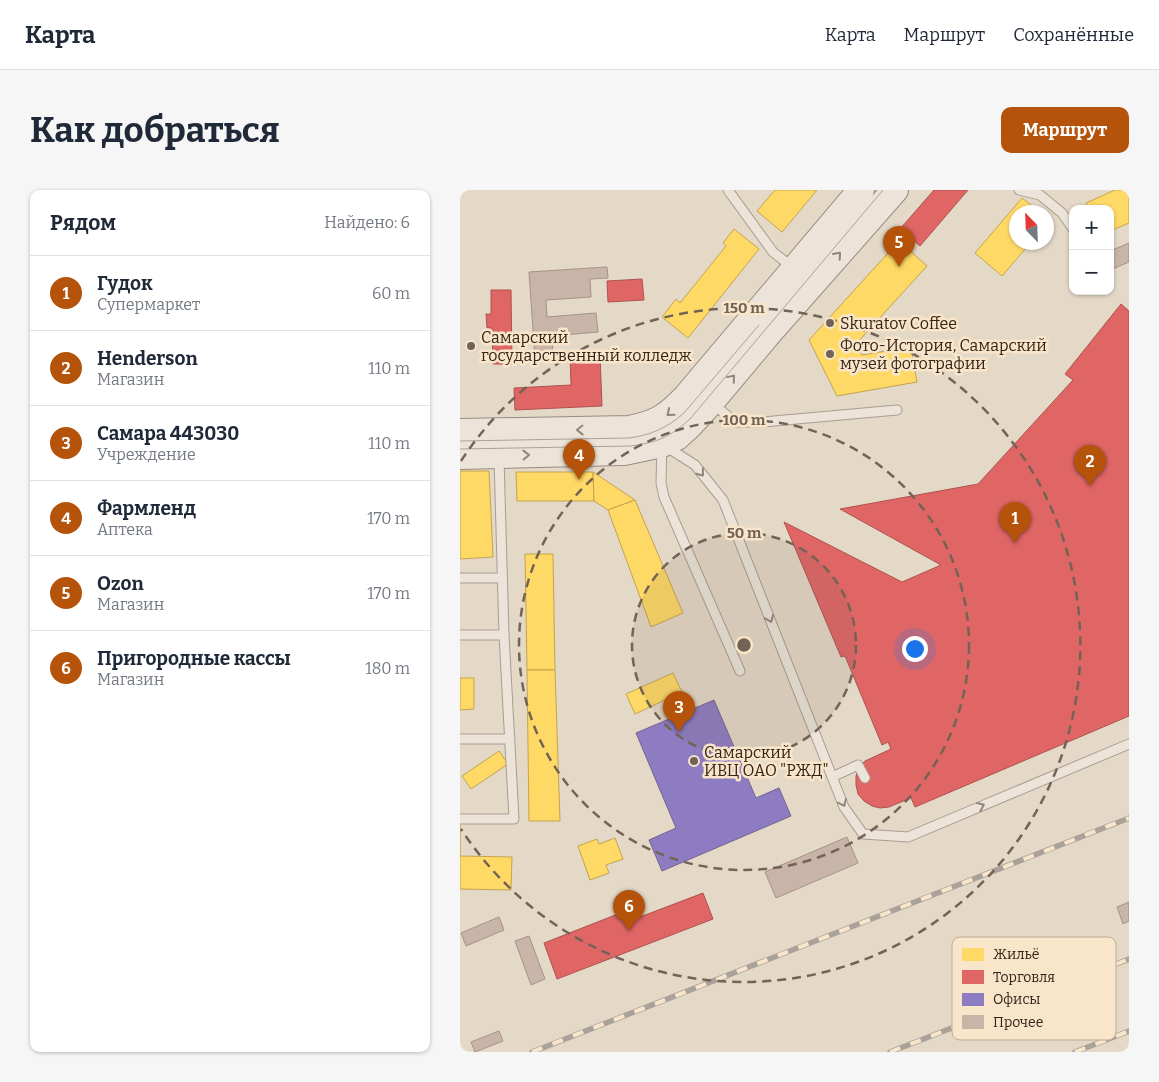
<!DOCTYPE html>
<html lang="ru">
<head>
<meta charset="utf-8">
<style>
  body { margin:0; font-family:Bitter,serif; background:#f6f6f7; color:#1f2937 }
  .controls { position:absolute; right:15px; top:15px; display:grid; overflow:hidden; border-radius:10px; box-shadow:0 1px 4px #0004 }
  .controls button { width:45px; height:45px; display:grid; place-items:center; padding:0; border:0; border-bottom:1px solid #e0e1e3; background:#fff; color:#1f2937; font:25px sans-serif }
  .compass { position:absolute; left:549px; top:15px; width:45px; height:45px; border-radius:50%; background:#fff; box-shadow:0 1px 4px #0004; rotate:337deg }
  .you { position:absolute; left:454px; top:458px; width:18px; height:18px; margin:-12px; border:4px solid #fff; border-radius:50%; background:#1a73e8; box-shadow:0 0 0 8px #1a73e833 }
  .badge { display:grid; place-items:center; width:32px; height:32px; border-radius:50%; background:#b45309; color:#fff; font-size:16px; font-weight:700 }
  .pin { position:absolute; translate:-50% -41px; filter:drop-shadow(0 1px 2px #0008) }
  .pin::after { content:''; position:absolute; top:26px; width:18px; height:15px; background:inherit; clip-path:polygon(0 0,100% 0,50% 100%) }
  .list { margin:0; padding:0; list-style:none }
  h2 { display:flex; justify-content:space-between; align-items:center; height:65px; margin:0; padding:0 20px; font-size:21px }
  h2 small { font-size:16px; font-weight:400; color:#747a83 }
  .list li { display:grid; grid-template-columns:32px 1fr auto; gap:15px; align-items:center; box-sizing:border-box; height:75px; padding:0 20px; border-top:1px solid #e0e1e3 }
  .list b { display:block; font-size:19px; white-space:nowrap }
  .list p { margin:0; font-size:16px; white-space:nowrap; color:#747a83 }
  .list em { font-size:16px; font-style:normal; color:#747a83 }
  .map { position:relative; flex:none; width:669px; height:862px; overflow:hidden; border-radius:10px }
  header { display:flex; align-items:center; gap:30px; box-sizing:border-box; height:70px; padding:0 25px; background:#fff; border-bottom:1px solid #e0e1e3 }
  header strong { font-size:24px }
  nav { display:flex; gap:28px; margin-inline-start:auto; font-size:18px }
  .intro { display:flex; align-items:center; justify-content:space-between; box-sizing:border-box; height:120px; padding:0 30px }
  h1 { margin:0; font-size:35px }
  .button { padding:12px 22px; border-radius:10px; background:#b45309; color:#fff; font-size:18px; font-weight:700 }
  main { display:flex; gap:30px; padding:0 30px }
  aside { flex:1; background:#fff; border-radius:10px; box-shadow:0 1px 4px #0004 }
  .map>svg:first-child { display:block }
  .homes { fill:#ffd966; stroke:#c3a34f }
  .shops { fill:#e06666; stroke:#ad524f }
  .offices { fill:#8e7cc3; stroke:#746290 }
  .building { fill:#c8b5a7; stroke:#a49387 }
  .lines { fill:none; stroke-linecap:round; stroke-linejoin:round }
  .lane-casing { stroke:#a89d91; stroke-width:11 }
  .secondary-casing { stroke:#988c81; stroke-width:28 }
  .lane { stroke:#ece4d9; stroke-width:9 }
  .secondary { stroke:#ece4d9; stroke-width:26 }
  .tram { stroke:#aaa29a; stroke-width:1 }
  .rail-casing { stroke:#aaa29a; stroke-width:5.5 }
  .rail { stroke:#f8e5ca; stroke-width:4; stroke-dasharray:11; stroke-linecap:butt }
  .oneway { stroke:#918479 }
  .ring { fill:none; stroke:#736356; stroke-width:2.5; stroke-dasharray:9 6 }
  .poi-dot { fill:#736356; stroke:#f8e5ca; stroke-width:2 }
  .labels { text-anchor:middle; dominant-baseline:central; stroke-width:5; stroke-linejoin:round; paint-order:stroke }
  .poi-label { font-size:16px; fill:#362419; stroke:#f8e5ca; text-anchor:start }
  .key { fill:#f8e5ca; stroke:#beab95; stroke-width:1 }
  .key-label { font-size:14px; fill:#362419 }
  .centre { fill:#736356; stroke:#f8e5ca; stroke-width:2.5 }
  .ring-label { font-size:15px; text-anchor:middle; font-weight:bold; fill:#736356; stroke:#f8e5ca; stroke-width:5; stroke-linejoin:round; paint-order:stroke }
</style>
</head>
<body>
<header>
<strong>Карта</strong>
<nav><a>Карта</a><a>Маршрут</a><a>Сохранённые</a></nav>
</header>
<div class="intro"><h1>Как добраться</h1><a class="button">Маршрут</a></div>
<main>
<aside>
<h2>Рядом<small>Найдено: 6</small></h2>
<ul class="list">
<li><span class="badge">1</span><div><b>Гудок</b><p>Супермаркет</p></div><em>60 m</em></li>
<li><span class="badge">2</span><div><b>Henderson</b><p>Магазин</p></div><em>110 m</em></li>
<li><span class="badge">3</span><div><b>Самара 443030</b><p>Учреждение</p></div><em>110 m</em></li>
<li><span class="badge">4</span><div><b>Фармленд</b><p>Аптека</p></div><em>170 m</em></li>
<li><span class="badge">5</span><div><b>Ozon</b><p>Магазин</p></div><em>170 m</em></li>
<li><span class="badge">6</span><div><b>Пригородные кассы</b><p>Магазин</p></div><em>180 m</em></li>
</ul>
</aside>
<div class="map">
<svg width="669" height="862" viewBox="0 0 669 862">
  <rect width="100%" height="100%" fill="#e4d8c7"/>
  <g class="homes">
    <polygon points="315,0 357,0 322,42 297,21"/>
    <polygon points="655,0 669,0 669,33 650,41 650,19 629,19 626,13"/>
    <polygon points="562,8 580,22 556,22 556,52 571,52 542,86 515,63"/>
    <polygon points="274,39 299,59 228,148 202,127 216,109 220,113 266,56 263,53"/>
    <polygon points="439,51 467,76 396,154 402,165 451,157 457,192 377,206 349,150"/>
    <polygon points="0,281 29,281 33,367 0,369"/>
    <polygon points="56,282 133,282 134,311 57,311"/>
    <polygon points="133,282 175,310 148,320 134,311"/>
    <polygon points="175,310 223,423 191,437 148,320"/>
    <polygon points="65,364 93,364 95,480 67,480"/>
    <polygon points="67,480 95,480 100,631 69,631"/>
    <polygon points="213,483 222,502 175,524 166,504"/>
    <polygon points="0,488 14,488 14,519 0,520"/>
    <polygon points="39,561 48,574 11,599 2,586"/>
    <polygon points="0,633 0,666 52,667 51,700 0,699"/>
    <polygon points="155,648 163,669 146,675 149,683 130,690 118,656 137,649 139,654"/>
  </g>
  <g class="shops">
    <polygon points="474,0 508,0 460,56 440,39"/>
    <polygon points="182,89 184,110 148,112 147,91"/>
    <polygon points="31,100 51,100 52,174 33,174 32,138 27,138 26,124 31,124"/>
    <polygon points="661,114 669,121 669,526 455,617 451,608 429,617 420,618 412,616 404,611 398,604 396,595 396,586 399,577 405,571 431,559 428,552 422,555 385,466 381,467 324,332 442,392 481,375 380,319 518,294 613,190 605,184"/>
    <polygon points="140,164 142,216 55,220 54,198 111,195 110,165"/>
    <polygon points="243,703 253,729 97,789 84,753 168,720 169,725 178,721 180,727"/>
  </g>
  <polygon class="offices" points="254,510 296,608 319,598 331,626 202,681 189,650 216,638 176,543"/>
  <g class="building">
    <polygon points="669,53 669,72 650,80 650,61"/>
    <polygon points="147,77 148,88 130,89 131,107 86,110 87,127 136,123 138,142 92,146 93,168 75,169 69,82"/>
    <polygon points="387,647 398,673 316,708 305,682"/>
    <polygon points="669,712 669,731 663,734 657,717"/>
    <polygon points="39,727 44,740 6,756 1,743"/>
    <polygon points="69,746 85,789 71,795 55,751"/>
    <polygon points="39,841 43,851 15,862 11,852"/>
  </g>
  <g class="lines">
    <g class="lane-casing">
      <g id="lane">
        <polyline points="268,0 313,62 332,77"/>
        <polyline points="559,0 580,5 602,23 613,39"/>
        <polyline points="252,213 275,232 303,232 437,220"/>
        <polyline points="0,388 42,388"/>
        <polyline points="0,445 44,445"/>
        <polyline points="280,481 204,307 201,293 202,254 235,275 263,310 384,617 403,644 448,647 669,554"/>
        <polyline points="0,549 50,549"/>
        <polyline points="372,587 398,575 405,588"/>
        <polyline points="0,629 54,629 44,445 39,268"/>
      </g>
    </g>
    <g class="secondary-casing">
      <g id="secondary">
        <path d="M0,242L169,239C196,234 207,227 226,207L401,0"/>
        <polyline points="0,266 164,262 202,254 217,247 229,236 251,212 308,144 435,0"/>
      </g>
    </g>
    <use href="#lane" class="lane"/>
    <use href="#secondary" class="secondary"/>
    <g class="tram">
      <path d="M0,251L169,248C191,245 207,238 224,223L299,135"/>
      <path d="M0,259L170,256C196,253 210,247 230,229L423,0"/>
    </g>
    <g class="rail-casing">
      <g id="rail">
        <polyline points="72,862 669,628"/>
        <polyline points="430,862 669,769"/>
        <polyline points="615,862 669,841"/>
      </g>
    </g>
    <use href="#rail" class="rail"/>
  </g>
  <defs><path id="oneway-chevron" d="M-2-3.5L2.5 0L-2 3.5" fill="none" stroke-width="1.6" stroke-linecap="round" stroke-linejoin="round" transform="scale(1.25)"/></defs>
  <g class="oneway">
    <use href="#oneway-chevron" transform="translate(378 65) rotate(-49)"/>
    <use href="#oneway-chevron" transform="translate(272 188) rotate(-50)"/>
    <use href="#oneway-chevron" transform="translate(210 223) rotate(140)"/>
    <use href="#oneway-chevron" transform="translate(120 240) rotate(179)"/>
    <use href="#oneway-chevron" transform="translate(66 265) rotate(-1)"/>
    <use href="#oneway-chevron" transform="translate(241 283) rotate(52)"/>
    <use href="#oneway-chevron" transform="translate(310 429) rotate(68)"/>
    <use href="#oneway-chevron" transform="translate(383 613) rotate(65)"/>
    <use href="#oneway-chevron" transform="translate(521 616) rotate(-23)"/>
  </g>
  <circle cx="284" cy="455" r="112" fill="#736356" fill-opacity=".12"/>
  <g class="ring">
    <circle cx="284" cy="455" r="112"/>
    <circle cx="284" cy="455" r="225"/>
    <path d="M1 271A337 337 0 1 1 1 639"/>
  </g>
  <g class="poi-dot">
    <circle cx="370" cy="133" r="5"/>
    <circle cx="11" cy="156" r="5"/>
    <circle cx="370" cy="164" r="5"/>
    <circle cx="234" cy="571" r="5"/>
  </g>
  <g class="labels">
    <g class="poi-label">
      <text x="380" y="133">Skuratov Coffee</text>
      <text x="21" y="147">Самарский<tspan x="21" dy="18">государственный колледж</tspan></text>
      <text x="380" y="155">Фото-История, Самарский<tspan x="380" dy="18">музей фотографии</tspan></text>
      <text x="244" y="562">Самарский<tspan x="244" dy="18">ИВЦ ОАО "РЖД"</tspan></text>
    </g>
  </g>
  <rect x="492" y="747" width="164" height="103" rx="8" class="key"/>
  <rect x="502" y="758" width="22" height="13" fill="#ffd966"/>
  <rect x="502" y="780" width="22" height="14" fill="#e06666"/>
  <rect x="502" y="803" width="22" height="13" fill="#8e7cc3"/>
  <rect x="502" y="825" width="22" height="14" fill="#c8b5a7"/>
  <g class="key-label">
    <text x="533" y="769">Жильё</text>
    <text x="533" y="792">Торговля</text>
    <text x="533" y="814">Офисы</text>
    <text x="533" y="837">Прочее</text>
  </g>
  <circle cx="284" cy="455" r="8" class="centre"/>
  <g class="ring-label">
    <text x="284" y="123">150 m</text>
    <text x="284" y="235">100 m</text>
    <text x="284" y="348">50 m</text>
  </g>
</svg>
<div class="controls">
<button>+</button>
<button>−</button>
</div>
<svg class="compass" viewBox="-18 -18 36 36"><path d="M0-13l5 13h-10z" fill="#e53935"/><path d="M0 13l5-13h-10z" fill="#747a83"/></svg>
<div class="you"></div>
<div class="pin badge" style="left:555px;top:353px">1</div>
<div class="pin badge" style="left:630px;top:296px">2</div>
<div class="pin badge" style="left:219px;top:542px">3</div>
<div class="pin badge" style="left:119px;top:290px">4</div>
<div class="pin badge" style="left:439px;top:77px">5</div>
<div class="pin badge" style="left:169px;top:741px">6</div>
</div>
</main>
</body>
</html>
